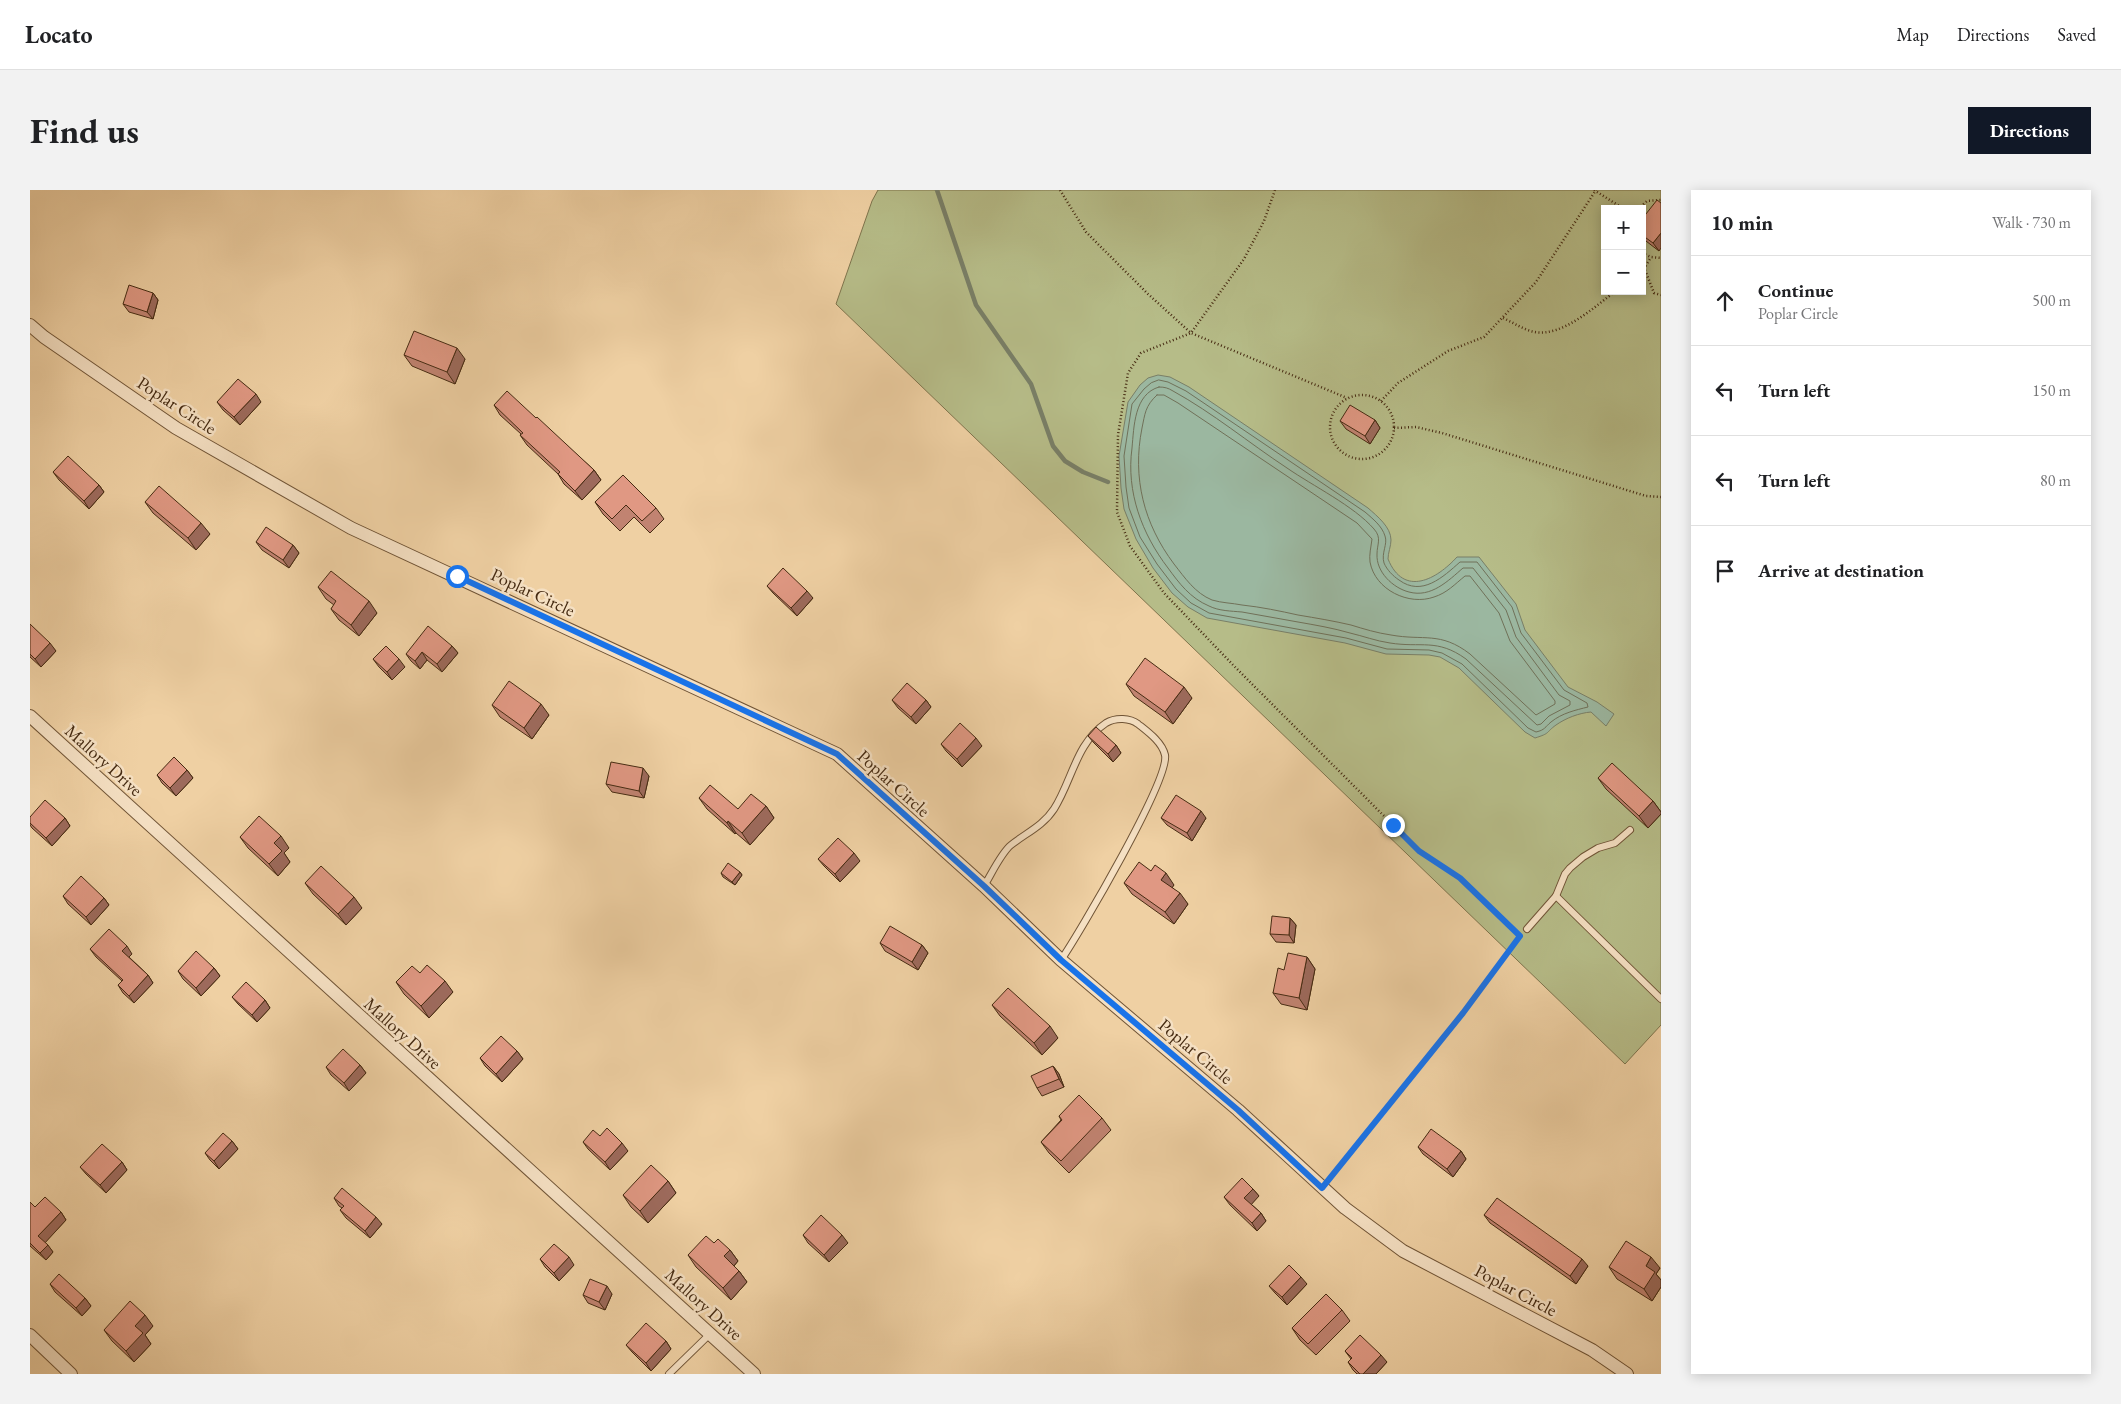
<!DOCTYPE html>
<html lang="en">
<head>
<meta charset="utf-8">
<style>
  body { margin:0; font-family:"EB Garamond",serif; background:#f2f2f2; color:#202124 }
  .controls { position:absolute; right:15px; top:15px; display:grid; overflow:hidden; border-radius:0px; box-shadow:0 2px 12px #0003 }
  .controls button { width:45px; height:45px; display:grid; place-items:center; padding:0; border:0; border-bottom:1px solid #e0e0e0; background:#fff; color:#202124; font:25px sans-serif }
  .stop { position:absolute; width:15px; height:15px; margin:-11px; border:4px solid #1a73e8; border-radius:50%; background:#fff }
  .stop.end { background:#1a73e8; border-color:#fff; box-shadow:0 1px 5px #0008 }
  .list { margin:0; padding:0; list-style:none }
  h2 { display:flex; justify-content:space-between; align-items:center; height:65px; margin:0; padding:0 20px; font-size:21px }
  h2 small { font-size:16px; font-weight:400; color:#757577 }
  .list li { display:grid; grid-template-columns:32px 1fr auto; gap:15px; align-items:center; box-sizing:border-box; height:90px; padding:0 20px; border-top:1px solid #e0e0e0 }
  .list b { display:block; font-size:19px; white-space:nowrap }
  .list p { margin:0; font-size:16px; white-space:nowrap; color:#757577 }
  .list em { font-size:16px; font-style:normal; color:#757577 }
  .icon { flex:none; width:28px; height:28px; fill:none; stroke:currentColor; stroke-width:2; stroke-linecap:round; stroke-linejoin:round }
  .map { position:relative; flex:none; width:1631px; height:1184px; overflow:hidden; border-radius:0px }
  header { display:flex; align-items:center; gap:30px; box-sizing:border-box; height:70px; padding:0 25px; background:#fff; border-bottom:1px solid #e0e0e0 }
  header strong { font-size:24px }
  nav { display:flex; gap:28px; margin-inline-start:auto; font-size:18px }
  .intro { display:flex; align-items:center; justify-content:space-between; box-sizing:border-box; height:120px; padding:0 30px }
  h1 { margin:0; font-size:35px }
  .button { padding:12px 22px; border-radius:0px; background:#111827; color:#fff; font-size:18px; font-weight:700 }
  main { display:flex; gap:30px; padding:0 30px }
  aside { flex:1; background:#fff; border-radius:0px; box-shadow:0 2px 12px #0003 }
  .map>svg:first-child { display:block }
  .green { fill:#b6bc88; stroke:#7e744d; fill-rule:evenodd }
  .water { fill:#9bb7a0; stroke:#797f67 }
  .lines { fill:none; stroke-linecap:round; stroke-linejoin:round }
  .shore { stroke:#707159; stroke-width:1 }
  .stream { stroke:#797f67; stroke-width:4.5 }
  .service-casing { stroke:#705436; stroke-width:8 }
  .minor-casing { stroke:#705436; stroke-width:14 }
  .path { stroke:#462b12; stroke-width:2.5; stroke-dasharray:1 2.5; stroke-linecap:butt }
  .service { stroke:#f5e0c3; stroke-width:6 }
  .minor { stroke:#f5e0c3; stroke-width:12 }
  .wall { fill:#c18371; stroke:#462b12 }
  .shaded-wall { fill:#9d6a5c; stroke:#462b12 }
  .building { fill:#e09883; stroke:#462b12 }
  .route { stroke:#1a73e8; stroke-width:6 }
  .labels { text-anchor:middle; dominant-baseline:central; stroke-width:5; stroke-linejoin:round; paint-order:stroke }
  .street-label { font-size:18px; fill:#462b12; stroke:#f5e0c3 }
</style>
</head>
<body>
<header>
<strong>Locato</strong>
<nav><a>Map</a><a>Directions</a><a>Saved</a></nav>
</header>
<div class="intro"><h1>Find us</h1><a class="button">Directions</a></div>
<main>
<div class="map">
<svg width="1631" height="1184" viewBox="0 0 1631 1184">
  <rect width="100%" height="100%" fill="#efd0a3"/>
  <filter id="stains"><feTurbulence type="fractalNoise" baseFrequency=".004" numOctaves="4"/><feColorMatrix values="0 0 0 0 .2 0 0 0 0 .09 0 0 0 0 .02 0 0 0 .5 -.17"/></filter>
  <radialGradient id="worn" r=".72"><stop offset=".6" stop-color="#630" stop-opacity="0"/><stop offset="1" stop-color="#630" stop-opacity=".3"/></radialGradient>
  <path class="green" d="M848,0H1631V835L1595,874L806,114L842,11ZM1575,19H1612V101H1575Z"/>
  <path class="water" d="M1128,185L1140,187L1159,197L1338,318C1347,326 1361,337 1361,350C1361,356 1358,363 1358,369C1374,408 1407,389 1427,367H1449L1486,414L1495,440L1538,497L1567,512L1584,524L1576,536L1561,522C1549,523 1536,528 1526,535C1515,543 1521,543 1505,548L1495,542L1429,478L1410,467L1399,465L1356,464L1315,453L1177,428L1158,417L1142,403L1123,378L1106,349L1094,319L1091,298L1089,266L1098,212L1110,195L1118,188Z"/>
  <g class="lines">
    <g class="shore">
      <path d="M1129,190L1138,192L1156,201L1335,322C1343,329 1352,336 1355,346C1358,354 1351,363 1354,373C1357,380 1363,386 1369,390C1392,407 1413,387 1430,372H1447L1482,417L1491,443L1534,500L1557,513L1558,517C1546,520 1532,523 1521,532C1515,537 1515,540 1506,542L1498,538L1432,474L1412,463L1399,460L1357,459L1316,448L1179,423L1161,413L1146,399L1127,374L1110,347L1099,318L1096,297L1094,266L1102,214L1114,199L1121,193Z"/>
      <path d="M1129,197C1135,197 1138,198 1143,201C1183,223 1219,253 1257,278C1283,296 1324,316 1344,339C1352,348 1347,354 1347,364C1346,382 1363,398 1379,402C1401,408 1418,391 1433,378H1443L1476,420L1486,447L1529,505L1540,511V515L1519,526L1511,534L1507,535L1436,469C1407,448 1391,458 1360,453C1346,451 1333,446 1320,443C1303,438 1285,435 1268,432C1249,429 1231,425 1212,422C1201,421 1189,421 1179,416C1160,408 1149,393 1138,378C1112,344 1096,302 1102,258C1104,237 1104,204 1129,197Z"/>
      <path d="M1127,205H1134L1148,213L1327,333L1342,349C1341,357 1339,365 1340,372C1345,400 1379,416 1404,407C1417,403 1425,394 1435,386H1440L1469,423L1480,451L1525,511V514L1506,525L1440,464C1410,441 1394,451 1361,445C1347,443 1334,439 1321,435C1304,431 1286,428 1268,425C1250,421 1231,417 1212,415C1202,413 1192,413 1182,410C1165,403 1155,388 1144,374C1114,334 1102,288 1112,238C1115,224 1115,216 1127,205Z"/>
    </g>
    <polyline class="stream" points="907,0 946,115 1001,194 1023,256 1035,271 1053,282 1078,292"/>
    <g class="service-casing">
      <g id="service">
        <path d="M954,696C961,685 971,663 981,655C996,643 1013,636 1024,619C1042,591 1046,553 1076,533C1086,527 1100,528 1108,534C1118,542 1132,552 1135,565C1140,589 1049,744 1031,770"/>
        <polyline points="1526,706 1535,684 1540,678 1553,667 1568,658 1585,653 1600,640"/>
        <polyline points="1497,739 1526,706 1631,809"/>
        <polyline points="639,1184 681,1143"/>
      </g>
    </g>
    <g class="minor-casing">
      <g id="minor">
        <polyline points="0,135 14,147 146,238 321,338 807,564 954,696 1031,770 1208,920 1315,1018 1373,1061 1562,1160 1597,1184"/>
        <polyline points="0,526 724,1184"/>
        <polyline points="0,1145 41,1184"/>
      </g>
    </g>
    <g class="path">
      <polyline points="1030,0 1056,42 1118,104 1161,143 1317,208"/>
      <polyline points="1245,0 1234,31 1214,69 1161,143 1111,163 1098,183 1088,245 1087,322 1100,356 1134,403 1204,476 1389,661 1430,688 1487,743"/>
      <polyline points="1564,0 1594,19"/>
      <polyline points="1608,19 1617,11 1631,10"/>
      <polyline points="1612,63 1621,67 1631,68"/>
      <polyline points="1615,80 1624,103 1631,105"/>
      <polyline points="1612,82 1621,67"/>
      <path d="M1473,128C1484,133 1494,140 1505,142C1533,147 1565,116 1586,101"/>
      <circle cx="1332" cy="237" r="32"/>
      <polyline points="1351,211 1368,193 1418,161 1454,147 1506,92 1566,0"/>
      <polyline points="1364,238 1386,237 1412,243 1616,306 1631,307"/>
      <polyline points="1301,987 1433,823 1491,746"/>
    </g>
    <use href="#service" class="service"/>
    <use href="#minor" class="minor"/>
  </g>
  <g class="wall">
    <polygon points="1612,29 1629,61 1612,48"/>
    <polygon points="123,103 128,110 123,129 99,122 93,114"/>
    <polygon points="374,165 435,169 425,194 382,176"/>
    <polygon points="187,212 231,212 210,235 193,220"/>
    <polygon points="464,215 506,228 564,280 571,290 552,310 534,294 528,284 497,255 490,245 491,244 470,225"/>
    <polygon points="1345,230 1350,238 1340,254 1316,239 1310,231"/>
    <polygon points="23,282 69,295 74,302 59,319 29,290"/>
    <polygon points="115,312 180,344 166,360 123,323"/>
    <polygon points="565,312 626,318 634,329 620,343 604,327 590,341 573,324"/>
    <polygon points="226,352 263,355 269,363 259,378 232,360"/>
    <polygon points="737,396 783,408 767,426 743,403"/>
    <polygon points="288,397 347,423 329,446 309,430 301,419 304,415 296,409"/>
    <polygon points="0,434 26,461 11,477 0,467"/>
    <polygon points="422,456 428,463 412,482 397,470 390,479 381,471 376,464"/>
    <polygon points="343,469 375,477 362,490 349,477"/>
    <polygon points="1096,494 1162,508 1143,534 1104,506"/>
    <polygon points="862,510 896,510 901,517 886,534 868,518"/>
    <polygon points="462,515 519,525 502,549 470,527"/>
    <polygon points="1058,546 1086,555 1091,563 1083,572 1064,553"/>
    <polygon points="911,554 952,556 932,577 916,561"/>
    <polygon points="157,580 163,588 146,606 132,593 127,585"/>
    <polygon points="619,586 614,608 582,602 576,594"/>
    <polygon points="1568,588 1623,611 1631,622 1631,624 1618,638 1576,599"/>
    <polygon points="669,608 708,619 736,616 744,628 720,655 706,643 705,644 677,619"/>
    <polygon points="0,627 35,628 40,636 22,656 2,638 0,635"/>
    <polygon points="1131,628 1176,628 1162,651 1137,635"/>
    <polygon points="210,647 259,658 254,663 260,672 248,686 218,658"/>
    <polygon points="788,669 830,671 810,692 794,676"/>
    <polygon points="1121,681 1144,695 1142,697 1158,714 1144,734 1102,704 1094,693"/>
    <polygon points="710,682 712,685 705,695 693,687 691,683"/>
    <polygon points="275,693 332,718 316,735 283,704"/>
    <polygon points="33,706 74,708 79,715 61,735 38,714"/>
    <polygon points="1260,728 1266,735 1264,753 1246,752 1240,744"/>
    <polygon points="850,753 892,755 898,763 888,780 855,761"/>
    <polygon points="60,759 102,764 99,767 118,785 123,793 104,813 93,803 88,795 92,791 66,767"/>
    <polygon points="1277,767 1285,779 1277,820 1251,814 1243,803 1254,780"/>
    <polygon points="184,778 190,786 171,806 153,789 148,781"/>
    <polygon points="390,783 423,802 399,828 374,804 366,792"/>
    <polygon points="202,807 235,810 240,818 227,832 208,814"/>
    <polygon points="962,815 1028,848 1012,865 970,826"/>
    <polygon points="487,861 493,869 472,892 455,876 450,868"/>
    <polygon points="330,875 336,883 319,901 301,885 296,877"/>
    <polygon points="1023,876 1029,884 1034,897 1012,906 1007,898"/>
    <polygon points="1029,926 1072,928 1081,940 1039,983 1019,963 1011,952 1031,930"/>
    <polygon points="570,946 598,961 580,980 558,959 553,952"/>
    <polygon points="202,951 208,959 189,979 180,970 175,963"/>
    <polygon points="1388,957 1431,961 1436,969 1423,987 1393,964"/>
    <polygon points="92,972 97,980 76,1003 56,984 50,977"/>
    <polygon points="638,991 646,1003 618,1033 601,1017 593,1005"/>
    <polygon points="1223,999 1229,1006 1221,1014 1231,1023 1236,1031 1227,1041 1200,1015 1194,1007"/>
    <polygon points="304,1008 352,1034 340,1048 316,1028 310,1020 312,1018 309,1016"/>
    <polygon points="0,1012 5,1017 31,1022 36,1030 15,1052 23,1062 16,1070 0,1056"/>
    <polygon points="1454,1025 1558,1076 1546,1094 1460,1033"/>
    <polygon points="773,1045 818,1053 799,1072 778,1053"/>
    <polygon points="684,1053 700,1060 708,1071 704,1076 709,1081 717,1092 701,1110 666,1077 658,1065"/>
    <polygon points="510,1069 544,1075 529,1091 515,1077"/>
    <polygon points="1579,1077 1630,1078 1626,1084 1631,1090 1631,1097 1622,1111 1587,1089"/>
    <polygon points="20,1094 55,1108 61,1116 52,1126 25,1102"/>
    <polygon points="1277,1094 1257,1115 1245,1103 1239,1096"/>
    <polygon points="582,1104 575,1120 558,1113 553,1105"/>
    <polygon points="1312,1120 1320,1131 1286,1165 1270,1150 1262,1138"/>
    <polygon points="123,1136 115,1145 121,1154 104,1172 82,1151 74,1140"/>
    <polygon points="636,1151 641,1159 621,1181 602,1162 596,1155"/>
    <polygon points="1315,1161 1357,1172 1346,1184 1327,1184 1323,1180 1318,1172 1321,1169"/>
  </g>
  <g class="shaded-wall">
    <polygon points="1631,43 1631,58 1629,61 1623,53"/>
    <polygon points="123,103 128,110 123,129 117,122"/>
    <polygon points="427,158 435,169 425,194 417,182"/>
    <polygon points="226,204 231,212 210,235 204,227"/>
    <polygon points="1345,230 1350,238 1340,254 1335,246"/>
    <polygon points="564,280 571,290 552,310 545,301"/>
    <polygon points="69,295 74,302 59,319 54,311"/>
    <polygon points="171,333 180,344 166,360 158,348"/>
    <polygon points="263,355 269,363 259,378 253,370"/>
    <polygon points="777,401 783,408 767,426 761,418"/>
    <polygon points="339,411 347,423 329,446 321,435"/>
    <polygon points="20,453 26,461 11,477 5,469"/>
    <polygon points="422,456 428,463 412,482 407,474"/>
    <polygon points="392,462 397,470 390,479 385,471"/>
    <polygon points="369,469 375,477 362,490 357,482"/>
    <polygon points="1154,497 1162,508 1143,534 1135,522"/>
    <polygon points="896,510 901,517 886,534 881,527"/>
    <polygon points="511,514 519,525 502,549 494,538"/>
    <polygon points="946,548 952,556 932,577 927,569"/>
    <polygon points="1086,555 1091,563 1083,572 1078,564"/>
    <polygon points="613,578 619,586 614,608 609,601"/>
    <polygon points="157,580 163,588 146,606 140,598"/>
    <polygon points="1623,611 1631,622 1631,624 1618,638 1609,626"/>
    <polygon points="736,616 744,628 720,655 712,643"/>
    <polygon points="1171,621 1176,628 1162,651 1157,643"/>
    <polygon points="35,628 40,636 22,656 16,648"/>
    <polygon points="698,631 706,643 705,644 697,633"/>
    <polygon points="251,646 259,658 254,663 260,672 248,686 239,674 244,653"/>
    <polygon points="824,663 830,671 810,692 805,684"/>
    <polygon points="710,682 712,685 705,695 702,692"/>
    <polygon points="1136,683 1144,695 1140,701 1131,690"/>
    <polygon points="1150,703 1158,714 1144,734 1135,722"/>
    <polygon points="324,707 332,718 316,735 308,724"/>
    <polygon points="74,708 79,715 61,735 56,727"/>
    <polygon points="1260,728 1266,735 1264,753 1259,745"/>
    <polygon points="892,755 898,763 888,780 882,772"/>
    <polygon points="97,756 102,764 97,769 92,761"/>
    <polygon points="1277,767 1285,779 1277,820 1269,808"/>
    <polygon points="184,778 190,786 171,806 166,798"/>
    <polygon points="118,785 123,793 104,813 99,806"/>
    <polygon points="415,791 423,802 399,828 391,816"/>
    <polygon points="235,810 240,818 227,832 222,825"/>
    <polygon points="1020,836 1028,848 1012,865 1004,853"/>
    <polygon points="487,861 493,869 472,892 466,884"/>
    <polygon points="330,875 336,883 319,901 314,893"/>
    <polygon points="1023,876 1029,884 1034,897 1029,889"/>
    <polygon points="202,951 208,959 189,979 184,971"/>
    <polygon points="592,953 598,961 580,980 575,972"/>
    <polygon points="1431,961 1436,969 1423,987 1417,979"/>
    <polygon points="92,972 97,980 76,1003 70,995"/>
    <polygon points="638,991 646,1003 618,1033 610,1021"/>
    <polygon points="1223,999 1229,1006 1220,1016 1214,1008"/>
    <polygon points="31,1022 36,1030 14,1054 8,1046"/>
    <polygon points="1231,1023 1236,1031 1227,1041 1222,1033"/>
    <polygon points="346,1027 352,1034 340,1048 335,1041"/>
    <polygon points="812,1045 818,1053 799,1072 794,1065"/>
    <polygon points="18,1055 23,1062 16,1070 10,1063"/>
    <polygon points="700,1060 708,1071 702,1078 694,1066"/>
    <polygon points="539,1067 544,1075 529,1091 524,1083"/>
    <polygon points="1621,1067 1630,1078 1626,1084 1631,1090 1631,1097 1622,1111 1614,1099 1616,1076"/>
    <polygon points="1552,1069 1558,1076 1546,1094 1540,1086"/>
    <polygon points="709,1081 717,1092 701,1110 693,1098"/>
    <polygon points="1271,1087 1277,1094 1257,1115 1252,1107"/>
    <polygon points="577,1096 582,1104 575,1120 569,1112"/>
    <polygon points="55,1108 61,1116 52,1126 46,1118"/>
    <polygon points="115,1125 123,1136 115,1145 121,1154 104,1172 96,1161 105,1136"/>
    <polygon points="636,1151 641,1159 621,1181 616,1173"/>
    <polygon points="1351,1165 1357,1172 1346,1184 1333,1184"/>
  </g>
  <g class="building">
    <polygon points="1627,10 1631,13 1631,43 1623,53 1612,45 1612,29"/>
    <polygon points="99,95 123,103 117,122 93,114"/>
    <polygon points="384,141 427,158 417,182 374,165"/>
    <polygon points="208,189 226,204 204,227 187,212"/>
    <polygon points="477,201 506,228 507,227 564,280 545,301 528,284 530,282 490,245 493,243 464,215"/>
    <polygon points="1320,215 1345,230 1335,246 1310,231"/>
    <polygon points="38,266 69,295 54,311 23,282"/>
    <polygon points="593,285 626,318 612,331 596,315 582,329 565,312"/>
    <polygon points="129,296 171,333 158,348 115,312"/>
    <polygon points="236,337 263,355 253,370 226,352"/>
    <polygon points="753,378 777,401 761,418 737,396"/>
    <polygon points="301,381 339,411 321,435 301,419 306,411 288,397"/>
    <polygon points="0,434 20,453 5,469 0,464"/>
    <polygon points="398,436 422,456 407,474 392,462 385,471 376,464"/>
    <polygon points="356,456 369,469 357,482 343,469"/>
    <polygon points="1115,468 1154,497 1135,522 1096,494"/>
    <polygon points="479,491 511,514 494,538 462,515"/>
    <polygon points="877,493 896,510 881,527 862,510"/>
    <polygon points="930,533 946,548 927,569 911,554"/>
    <polygon points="1066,537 1086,555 1078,564 1058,546"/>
    <polygon points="144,567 157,580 140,598 127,585"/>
    <polygon points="581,572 613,578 609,601 576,594"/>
    <polygon points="1582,573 1623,611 1609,626 1568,588"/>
    <polygon points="680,595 708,619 721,604 736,616 712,643 698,631 697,633 669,608"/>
    <polygon points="1146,605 1171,621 1157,643 1131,628"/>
    <polygon points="15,610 35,628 16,648 0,633 0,627"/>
    <polygon points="229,626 251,646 244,653 252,661 239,674 210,647"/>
    <polygon points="808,648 824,663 805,684 788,669"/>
    <polygon points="1109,672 1121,681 1125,675 1136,683 1131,690 1150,703 1135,722 1094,693"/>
    <polygon points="698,673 710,682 702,692 691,683"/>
    <polygon points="291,676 324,707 308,724 275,693"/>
    <polygon points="51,686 74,708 56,727 33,706"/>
    <polygon points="1242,726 1260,728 1259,745 1240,744"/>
    <polygon points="860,736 892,755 882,772 850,753"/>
    <polygon points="79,739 97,756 92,761 118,785 99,806 88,795 93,790 60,759"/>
    <polygon points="166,761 184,778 166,798 148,781"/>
    <polygon points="1258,763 1277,767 1269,808 1243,803 1248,778 1254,780"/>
    <polygon points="397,775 415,791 391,816 366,792 382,776 390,783"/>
    <polygon points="216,792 235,810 222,825 202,807"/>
    <polygon points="978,798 1020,836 1004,853 962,815"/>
    <polygon points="471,846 487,861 466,884 450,868"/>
    <polygon points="313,859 330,875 314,893 296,877"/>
    <polygon points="1023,876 1029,889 1007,898 1001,886"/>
    <polygon points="1049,905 1072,928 1031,971 1011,952 1032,930 1029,926"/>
    <polygon points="577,938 592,953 575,972 553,952 563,940 570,946"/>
    <polygon points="1401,939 1431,961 1417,979 1388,957"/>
    <polygon points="193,943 202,951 184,971 175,963"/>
    <polygon points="72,954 92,972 70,995 50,977"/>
    <polygon points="621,975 638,991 610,1021 593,1005"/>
    <polygon points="1212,988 1223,999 1214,1008 1231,1023 1222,1033 1194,1007"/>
    <polygon points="312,998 346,1027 335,1041 310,1020 314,1016 304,1008"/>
    <polygon points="15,1007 31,1022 8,1046 18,1055 10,1063 0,1053 0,1012 5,1017"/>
    <polygon points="1467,1008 1552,1069 1540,1086 1454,1025"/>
    <polygon points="791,1025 812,1045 794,1065 773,1045"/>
    <polygon points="676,1046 684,1053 688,1049 700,1060 694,1066 709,1081 693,1098 658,1065"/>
    <polygon points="1596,1051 1621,1067 1616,1076 1625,1082 1614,1099 1579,1077"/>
    <polygon points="524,1054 539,1067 524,1083 510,1069"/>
    <polygon points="1259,1075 1271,1087 1252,1107 1239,1096"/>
    <polygon points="29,1084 55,1108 46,1118 20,1094"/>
    <polygon points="560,1089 577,1096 569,1112 553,1105"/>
    <polygon points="1296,1104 1312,1120 1278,1154 1262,1138"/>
    <polygon points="100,1111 115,1125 105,1136 113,1143 96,1161 74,1140"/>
    <polygon points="616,1133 636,1151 616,1173 596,1155"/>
    <polygon points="1330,1145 1351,1165 1333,1184 1330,1184 1318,1172 1322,1168 1315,1161"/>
  </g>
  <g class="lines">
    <polyline class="route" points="427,386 807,564 954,696 1031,770 1208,920 1292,998 1433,823 1490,746 1430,688 1389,661 1363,635"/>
  </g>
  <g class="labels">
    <g class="street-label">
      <text transform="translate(147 215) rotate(33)">Poplar Circle</text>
      <text transform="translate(503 402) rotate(25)">Poplar Circle</text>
      <text transform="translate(74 570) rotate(42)">Mallory Drive</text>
      <text transform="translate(864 593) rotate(42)">Poplar Circle</text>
      <text transform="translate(373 843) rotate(42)">Mallory Drive</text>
      <text transform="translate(1166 861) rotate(40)">Poplar Circle</text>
      <text transform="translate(1486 1100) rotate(28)">Poplar Circle</text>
      <text transform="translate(674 1114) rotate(42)">Mallory Drive</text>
    </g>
  </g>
  <rect width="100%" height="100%" filter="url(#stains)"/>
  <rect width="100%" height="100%" fill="url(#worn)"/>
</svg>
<div class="controls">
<button>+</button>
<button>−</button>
</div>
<div class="stop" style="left:427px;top:386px"></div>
<div class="stop end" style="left:1363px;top:635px"></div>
</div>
<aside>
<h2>10 min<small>Walk · 730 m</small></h2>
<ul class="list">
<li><svg class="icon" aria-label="ahead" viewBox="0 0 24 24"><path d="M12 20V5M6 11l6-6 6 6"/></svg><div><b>Continue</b><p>Poplar Circle</p></div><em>500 m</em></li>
<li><svg class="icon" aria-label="left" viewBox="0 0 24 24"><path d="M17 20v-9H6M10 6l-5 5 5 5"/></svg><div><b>Turn left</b></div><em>150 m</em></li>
<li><svg class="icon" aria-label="left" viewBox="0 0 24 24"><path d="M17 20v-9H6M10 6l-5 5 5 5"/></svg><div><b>Turn left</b></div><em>80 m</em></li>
<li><svg class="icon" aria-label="arrive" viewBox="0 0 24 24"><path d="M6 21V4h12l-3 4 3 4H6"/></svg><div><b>Arrive at destination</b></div></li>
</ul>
</aside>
</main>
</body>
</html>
